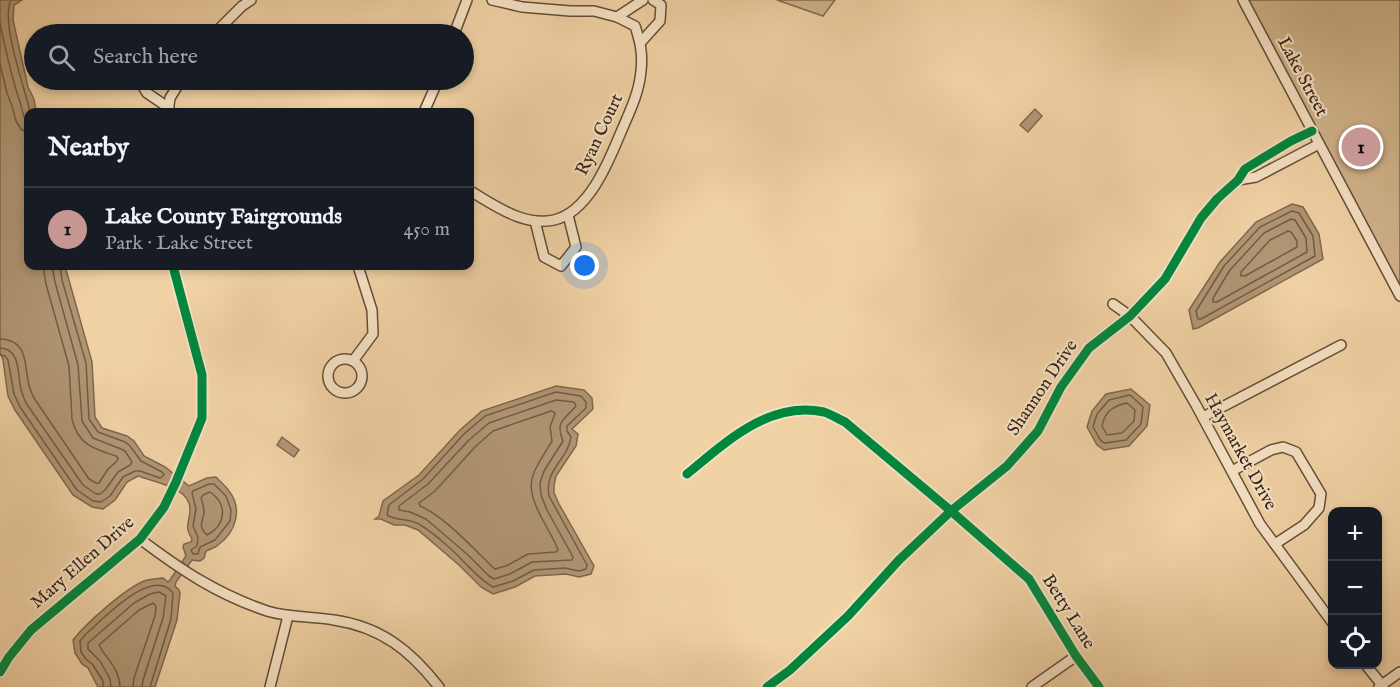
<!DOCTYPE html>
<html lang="en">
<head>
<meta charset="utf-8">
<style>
  body { margin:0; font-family:"IM FELL English",serif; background:#242831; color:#f1f3f6 }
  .controls { position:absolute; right:18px; bottom:18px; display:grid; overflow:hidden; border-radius:12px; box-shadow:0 3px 9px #0003 }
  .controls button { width:54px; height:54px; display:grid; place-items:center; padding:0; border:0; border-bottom:2px solid #363941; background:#171b24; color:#f1f3f6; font:30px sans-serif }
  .you { position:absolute; left:585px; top:266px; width:21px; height:21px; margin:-15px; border:4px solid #fff; border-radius:50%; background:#1a73e8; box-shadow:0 0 0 9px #1a73e833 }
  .badge { display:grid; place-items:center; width:39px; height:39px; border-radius:50%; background:#c59692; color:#111; font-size:20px; font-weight:700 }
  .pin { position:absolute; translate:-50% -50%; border:3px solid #fff; box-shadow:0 2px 6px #0006 }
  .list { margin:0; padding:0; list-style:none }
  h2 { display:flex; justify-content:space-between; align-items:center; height:78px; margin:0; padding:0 24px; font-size:26px }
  h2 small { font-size:20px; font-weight:400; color:#9ea1a6 }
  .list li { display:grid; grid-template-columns:39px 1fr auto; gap:18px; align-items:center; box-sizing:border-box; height:84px; padding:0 24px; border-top:2px solid #363941 }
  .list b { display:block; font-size:22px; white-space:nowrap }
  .list p { margin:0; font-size:20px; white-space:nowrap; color:#9ea1a6 }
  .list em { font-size:20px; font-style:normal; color:#9ea1a6 }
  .icon { flex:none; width:33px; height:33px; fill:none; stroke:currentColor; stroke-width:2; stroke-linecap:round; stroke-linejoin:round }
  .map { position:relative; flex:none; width:1400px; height:687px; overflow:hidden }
  .search { position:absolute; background:#171b24; box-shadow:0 3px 9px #0003; left:24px; top:24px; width:450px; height:66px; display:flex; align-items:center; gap:15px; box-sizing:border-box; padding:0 21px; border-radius:33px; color:#9ea1a6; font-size:22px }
  .panel { position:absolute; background:#171b24; box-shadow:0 3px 9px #0003; left:24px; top:108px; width:450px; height:162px; border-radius:12px }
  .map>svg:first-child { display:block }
  .green { fill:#d1b48c; stroke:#836b50; stroke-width:1.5 }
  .water { fill:#b19674; stroke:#7f684e; stroke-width:1.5 }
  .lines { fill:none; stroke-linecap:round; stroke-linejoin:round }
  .shore { stroke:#735c44; stroke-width:1.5 }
  .street-casing { stroke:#644e38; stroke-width:12 }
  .street { stroke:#f6e2c4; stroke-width:9 }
  .cycleway-casing { stroke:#f6e2c4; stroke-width:13 }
  .cycleway { stroke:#00873e; stroke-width:9 }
  .labels { text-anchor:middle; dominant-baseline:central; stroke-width:4.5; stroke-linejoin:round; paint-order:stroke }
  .street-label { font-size:18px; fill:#352214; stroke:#f6e2c4 }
</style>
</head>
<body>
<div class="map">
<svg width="1400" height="687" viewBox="0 0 1400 687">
  <rect width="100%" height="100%" fill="#f1d2a5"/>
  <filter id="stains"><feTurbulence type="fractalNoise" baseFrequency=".00333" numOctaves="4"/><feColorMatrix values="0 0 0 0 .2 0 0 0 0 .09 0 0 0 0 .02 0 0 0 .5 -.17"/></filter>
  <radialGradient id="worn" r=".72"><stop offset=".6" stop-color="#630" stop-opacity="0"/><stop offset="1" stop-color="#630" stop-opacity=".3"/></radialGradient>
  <g class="green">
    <polygon points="777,0 835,0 823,16"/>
    <polygon points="1244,0 1400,0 1400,293"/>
  </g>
  <g class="water">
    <path d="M0,0H22L14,5L13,20L28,87L34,99L36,112H28V266H65L92,362L95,417L102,428L127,436L134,441L144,456L165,467L189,486L207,478L216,477C220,482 226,486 229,491C243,509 236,532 218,545C215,548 210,549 206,551L204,558L200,561L192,560L176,582L175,586L179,590L180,593L177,620L155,687H98L88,668L82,664L75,653L73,640C86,623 125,589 144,581C150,579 157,579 163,578L168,582L170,580L186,556L183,547L184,544L191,542L192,539C184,524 189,526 190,511C192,488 155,482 138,476L127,482L115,500L103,509L92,507L73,495L15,410L8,396L3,360L0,352Z"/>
    <polygon points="1035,109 1042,116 1028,132 1020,125"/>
    <polygon points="1292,204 1303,207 1319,234 1323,259 1198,328 1193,329 1189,310 1220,262 1256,222"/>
    <polygon points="556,386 584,390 592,398 593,409 572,429 578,434 576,446 556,476 554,485 554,493 559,504 594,566 591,574 579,577 566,574 535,576 515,587 493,594 481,587 459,565 418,530 405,525 394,525 381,519 375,519 379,516 383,501 419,475 460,430 482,411"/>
    <polygon points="1131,389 1150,405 1147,426 1129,446 1104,450 1097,445 1087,427 1092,411 1106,394"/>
    <polygon points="282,437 299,450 294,457 277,445"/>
  </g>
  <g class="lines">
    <g class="shore">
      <path d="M11,0C0,21 25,88 30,112"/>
      <path d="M0,24C6,50 11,77 20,102C23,110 22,117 28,123"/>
      <polyline points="0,64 7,93 12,106 16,121 21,129 28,133"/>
      <polygon points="1292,211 1299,213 1313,236 1315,256 1201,319 1198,319 1196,311 1224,266 1260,227"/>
      <polygon points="1291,219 1295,220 1306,238 1307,252 1217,302 1213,302 1213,298 1230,270 1264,233"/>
      <polygon points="1288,231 1291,232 1297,241 1297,247 1245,276 1241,276 1241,272 1270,240"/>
      <path d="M0,339C31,340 23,368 30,389C31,392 33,395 34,398L89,479L96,483H99L108,469L117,461L118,458L116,456C94,449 78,445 72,419L69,366L46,284L43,266"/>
      <path d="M0,348C21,349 17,373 21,389C22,394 24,398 26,403L83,485L96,494H100L105,490L118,472L130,465L132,462L125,451L121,449L93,438L82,421L78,365L55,282L52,266"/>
      <polyline points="0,355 5,356 8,360 14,394 20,407 77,490 93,501 101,502 110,496 123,477 135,471 140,471 160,478 163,476 164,474 162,472 141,461 130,446 125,442 98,432 89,419 86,363 62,280 60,266"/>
      <path d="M556,392L581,396L586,402V408L567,426V431L571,437C568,460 544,469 549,496L587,565L586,569L579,571L565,568L534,570L513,581L493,587C482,581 474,572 465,563C454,551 435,534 422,526C409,517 398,522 387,515L389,505L423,479L464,434L485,416Z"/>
      <polygon points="1130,395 1143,407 1141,424 1126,440 1105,443 1101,441 1093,427 1097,414 1109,400"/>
      <path d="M556,400L574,402L576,406C564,420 555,421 563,441L544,471L540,483L541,495L547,510L573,557L572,560L532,562L510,574L494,579L489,576L468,555L426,519L410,512L399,510V506L428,484L469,440L489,423Z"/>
      <path d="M1127,403L1135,410L1134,421L1122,433L1107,435L1102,426C1105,411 1113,406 1127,403Z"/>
      <path d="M551,411L554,412L555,414L550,427L552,441C530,477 522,484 545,524C549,532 555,541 558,550L556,552L528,554L506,566L495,569C474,550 446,517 420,506L419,503L435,491L476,446L493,431Z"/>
      <polygon points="209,484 214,484 226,496 231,510 230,521 215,540 200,547 198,554 193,554 191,550 197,546 198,537 193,526 196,509 192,493 193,491"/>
      <path d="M210,492C228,504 226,525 207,535C198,526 202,524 204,513C204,507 203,503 201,498L203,495Z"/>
      <path d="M103,687V681L93,665L86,659L81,652L80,641L86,634C102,620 153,565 173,593L171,619L150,687"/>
      <polyline points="111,687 110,679 100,661 88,649 88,643 134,603 150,594 159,592 166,596 163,618 143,680 142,687"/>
      <path d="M120,687C119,667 106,659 99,645L139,610L153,603L156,606L155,616L134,678L133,687"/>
    </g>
    <g class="street-casing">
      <g id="street">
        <polyline points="1243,0 1400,296"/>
        <polyline points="617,17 643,0"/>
        <polyline points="214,34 242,6 251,0"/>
        <polyline points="454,34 467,0"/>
        <polyline points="641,42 660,21 661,5 653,0"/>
        <polyline points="146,80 142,85 147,93 169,108"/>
        <polyline points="168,112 170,98 181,80"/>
        <polyline points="424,112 438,80"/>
        <polyline points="1238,180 1256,177 1319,144"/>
        <path d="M470,191C495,205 523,227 554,220C589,212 609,161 621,132C630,111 639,93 641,71C643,54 640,41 635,26L617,17L594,11H570L522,7L492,0"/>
        <polyline points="535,221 544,257 561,266 576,247 568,215"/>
        <polyline points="1113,304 1130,316 1166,353 1196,405 1260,524 1332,622"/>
        <circle cx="345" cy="376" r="17"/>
        <polyline points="353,361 373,334 372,310 358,266"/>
        <polyline points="1203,417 1341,345"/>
        <polyline points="1232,471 1271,450 1283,447 1296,452 1321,494 1319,508 1304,525 1275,544"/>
        <path d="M687,474C726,442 770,400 824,412C831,414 838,419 845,422L951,511L1029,579L1076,656L1099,687"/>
        <path d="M140,539C181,570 217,594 267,611C290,618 311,616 334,620C381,627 410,650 439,687"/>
        <polyline points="1365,664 1382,685"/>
        <polyline points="0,672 9,657 31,630 140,539 164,507 176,482 202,418 202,375 173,266"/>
        <polyline points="270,687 288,616"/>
        <polyline points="767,687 790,670 848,616 899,560 951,511 1007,466 1038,431 1061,387 1089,348 1130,316 1165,279 1201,218 1217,199 1238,180 1245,169 1291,141 1312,131"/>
        <polyline points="1032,687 1076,656"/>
        <polyline points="1379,687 1400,672"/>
      </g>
    </g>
    <use href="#street" class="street"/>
    <g class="cycleway-casing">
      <g id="cycleway">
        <path d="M687,474C726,442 770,400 824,412C831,414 838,419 845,422L951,511L1029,579L1076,656L1099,687"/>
        <polyline points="0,672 9,657 31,630 140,539 164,507 176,482 202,418 202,375 173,266"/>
        <polyline points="767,687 790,670 848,616 899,560 951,511 1007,466 1038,431 1061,387 1089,348 1130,316 1165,279 1201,218 1217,199 1238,180 1245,169 1291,141 1312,131"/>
      </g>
    </g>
    <use href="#cycleway" class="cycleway"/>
  </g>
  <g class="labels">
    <g class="street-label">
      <text transform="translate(1302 77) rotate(62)">Lake Street</text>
      <text transform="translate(600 135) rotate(-65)">Ryan Court</text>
      <text transform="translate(1043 388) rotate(-56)">Shannon Drive</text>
      <text transform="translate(1240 452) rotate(61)">Haymarket Drive</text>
      <text transform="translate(83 563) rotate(-41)">Mary Ellen Drive</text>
      <text transform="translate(1068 612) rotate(58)">Betty Lane</text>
    </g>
  </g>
  <rect width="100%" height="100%" filter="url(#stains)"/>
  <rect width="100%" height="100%" fill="url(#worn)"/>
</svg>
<div class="controls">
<button>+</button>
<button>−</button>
<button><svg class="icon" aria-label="locate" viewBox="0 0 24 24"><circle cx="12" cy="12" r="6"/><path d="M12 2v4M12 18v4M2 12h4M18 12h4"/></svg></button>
</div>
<div class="you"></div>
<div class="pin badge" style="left:1361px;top:147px">1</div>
<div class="search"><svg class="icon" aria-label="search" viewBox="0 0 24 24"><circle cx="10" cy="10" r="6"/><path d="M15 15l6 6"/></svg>Search here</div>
<section class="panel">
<h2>Nearby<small></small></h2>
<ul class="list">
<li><span class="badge">1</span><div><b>Lake County Fairgrounds</b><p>Park · Lake Street</p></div><em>450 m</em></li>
</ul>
</section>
</div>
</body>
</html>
